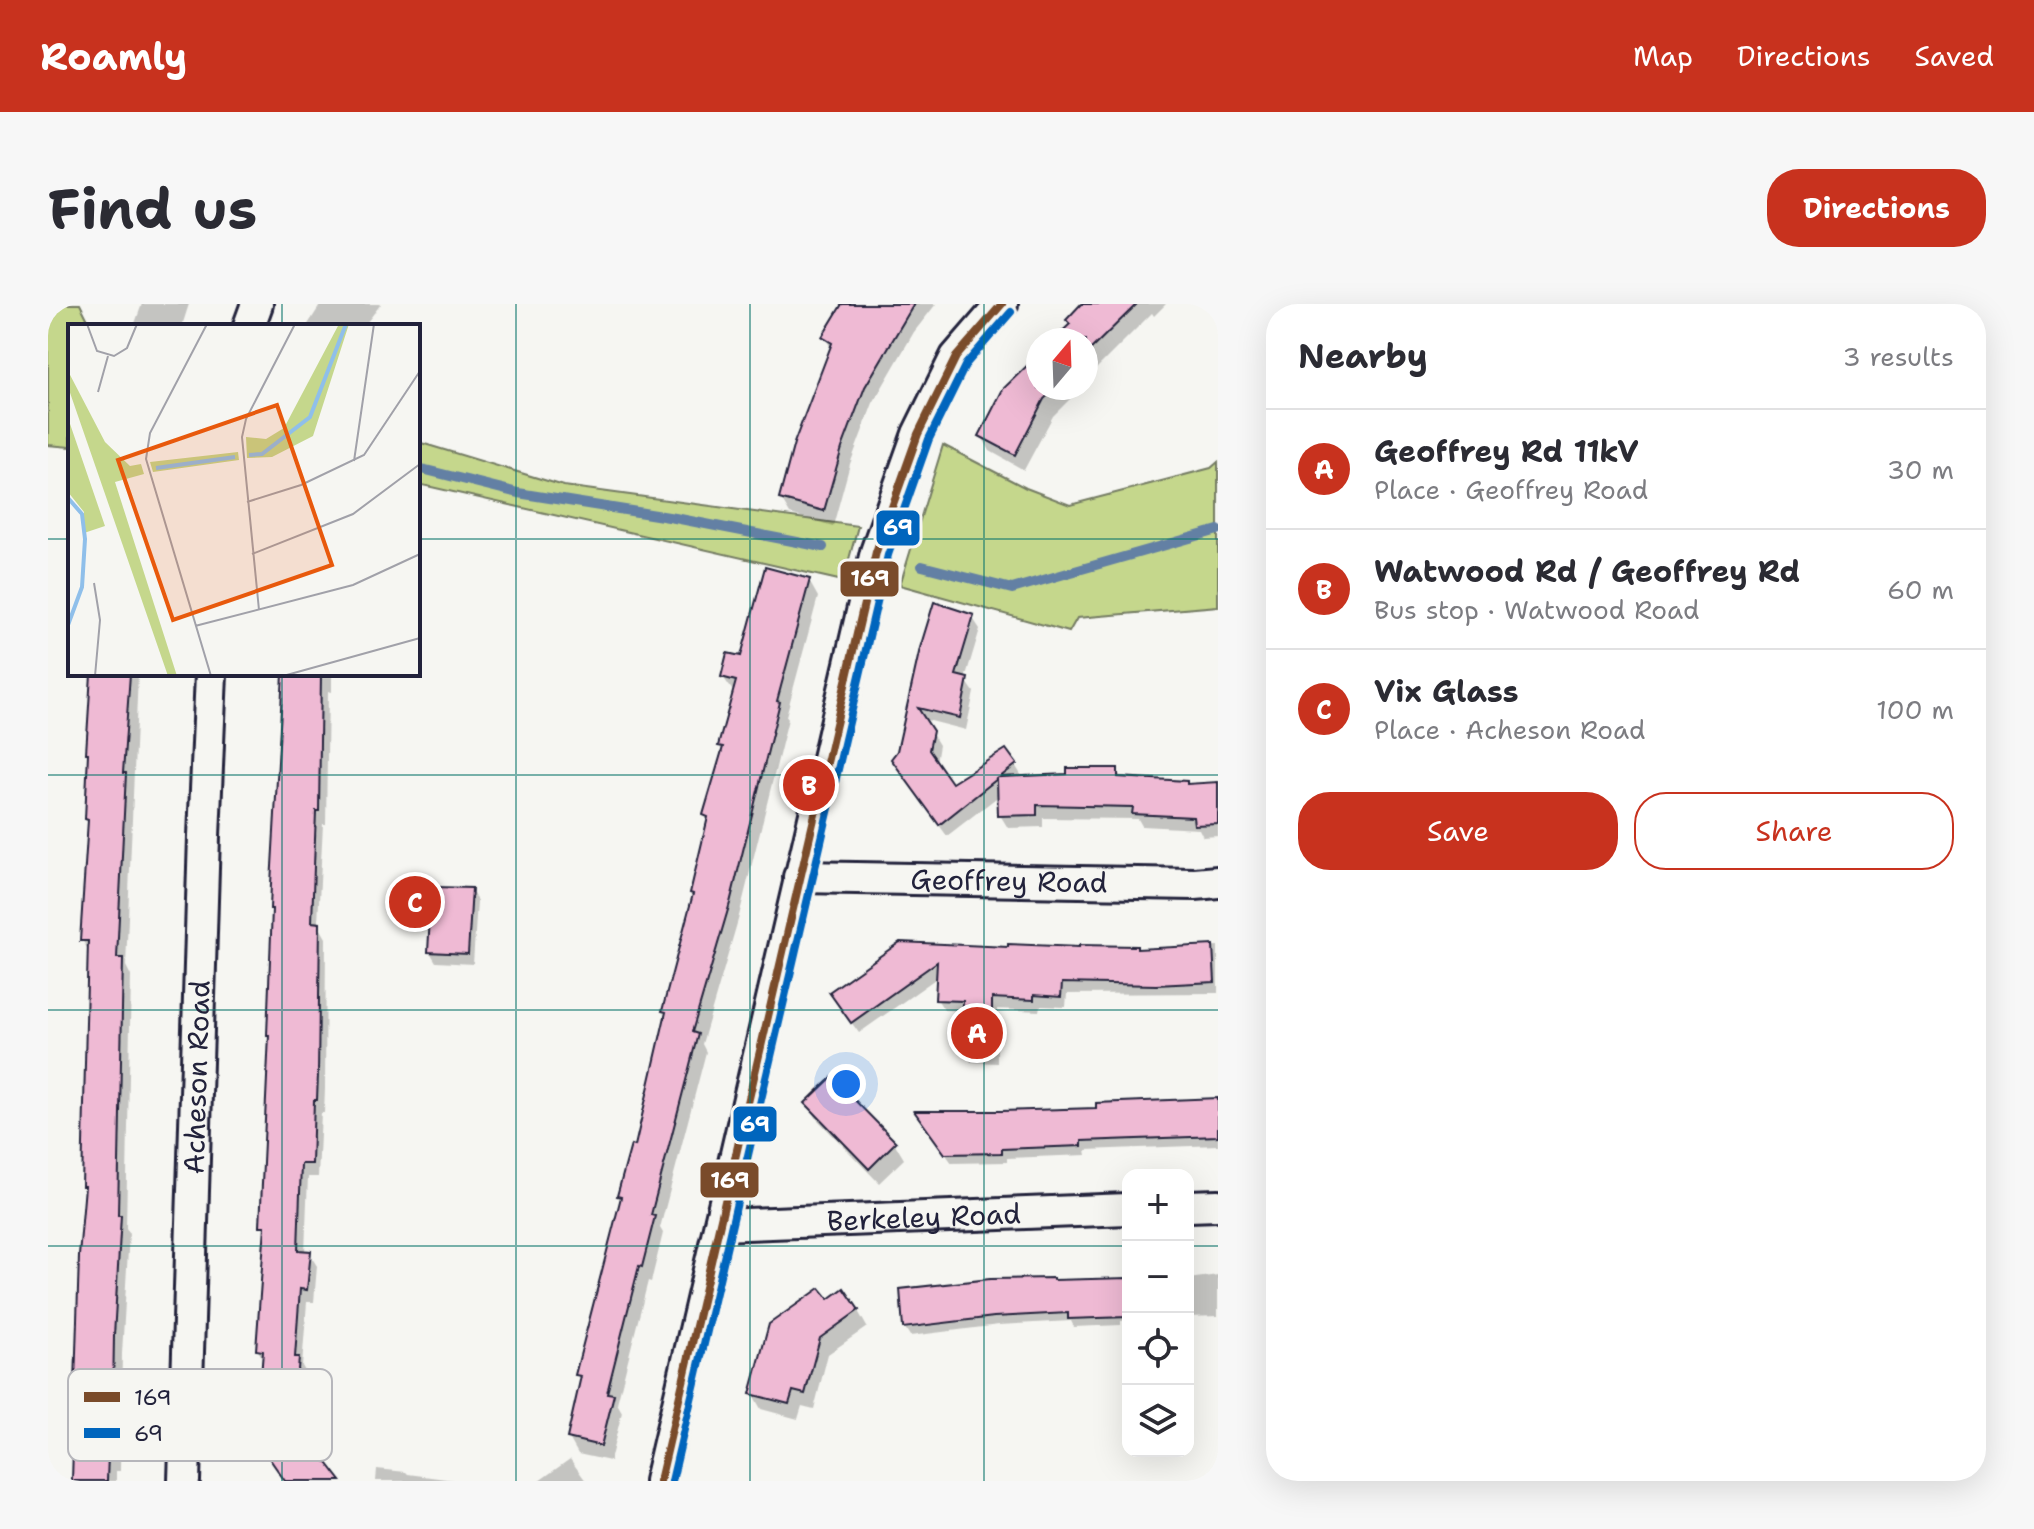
<!DOCTYPE html>
<html lang="en">
<head>
<meta charset="utf-8">
<style>
  body { margin:0; font-family:"Shantell Sans",sans-serif; background:#f7f7f7; color:#2b2b33 }
  .controls { position:absolute; right:24px; bottom:24px; display:grid; overflow:hidden; border-radius:16px; box-shadow:0 8px 32px #0002 }
  .controls button { width:72px; height:72px; display:grid; place-items:center; padding:0; border:0; border-bottom:2px solid #e1e1e2; background:#fff; color:#2b2b33; font:40px sans-serif }
  .compass { position:absolute; left:978px; top:24px; width:72px; height:72px; border-radius:50%; background:#fff; box-shadow:0 8px 32px #0002; rotate:19deg }
  .you { position:absolute; left:798px; top:780px; width:28px; height:28px; margin:-20px; border:6px solid #fff; border-radius:50%; background:#1a73e8; box-shadow:0 0 0 12px #1a73e833 }
  .badge { display:grid; place-items:center; width:52px; height:52px; border-radius:50%; background:#c8321e; color:#fff; font-size:26px; font-weight:700 }
  .pin { position:absolute; translate:-50% -50%; border:4px solid #fff; box-shadow:0 2px 8px #0006 }
  .list { margin:0; padding:0; list-style:none }
  h2 { display:flex; justify-content:space-between; align-items:center; height:104px; margin:0; padding:0 32px; font-size:34px }
  h2 small { font-size:26px; font-weight:400; color:#7c7c81 }
  .list li { display:grid; grid-template-columns:52px 1fr auto; gap:24px; align-items:center; box-sizing:border-box; height:120px; padding:0 32px; border-top:2px solid #e1e1e2 }
  .list b { display:block; font-size:30px; white-space:nowrap }
  .list p { margin:0; font-size:26px; white-space:nowrap; color:#7c7c81 }
  .list em { font-size:26px; font-style:normal; color:#7c7c81 }
  .actions { display:flex; gap:16px; padding:24px 32px }
  .actions a { flex:1; padding:18px 0; border:2px solid #c8321e; border-radius:32px; text-align:center; font-size:28px; color:#c8321e }
  .actions .main { background:#c8321e; color:#fff }
  .icon { flex:none; width:44px; height:44px; fill:none; stroke:currentColor; stroke-width:2; stroke-linecap:round; stroke-linejoin:round }
  .map { position:relative; flex:none; width:1170px; height:1177px; overflow:hidden; border-radius:32px }
  header { display:flex; align-items:center; gap:48px; box-sizing:border-box; height:112px; padding:0 40px; background:#c8321e; color:#fff }
  header strong { font-size:38px }
  nav { display:flex; gap:44px; margin-inline-start:auto; font-size:28px }
  .intro { display:flex; align-items:center; justify-content:space-between; box-sizing:border-box; height:192px; padding:0 48px }
  h1 { margin:0; font-size:56px }
  .button { padding:20px 36px; border-radius:32px; background:#c8321e; color:#fff; font-size:28px; font-weight:700 }
  main { display:flex; gap:48px; padding:0 48px }
  aside { flex:1; background:#fff; border-radius:32px; box-shadow:0 8px 32px #0002 }
  .map>svg:first-child { display:block }
  .green { fill:#c5d78c; stroke:#747c64; stroke-width:2 }
  .shadow { fill:#0003 }
  .lines { fill:none; stroke-linecap:round; stroke-linejoin:round }
  .stream { stroke:#6380a4; stroke-width:10 }
  .building { fill:#efbad4; stroke:#22223b; stroke-width:2 }
  .minor-casing { stroke:#22223b; stroke-width:36 }
  .minor { stroke:#f6f6f2; stroke-width:30 }
  .bus-1-casing { stroke:#f6f6f2; stroke-width:14 }
  .bus-2-casing { stroke:#f6f6f2; stroke-width:14 }
  .bus-1 { stroke:#7a4b2a; stroke-width:8 }
  .bus-2 { stroke:#0065bd; stroke-width:8 }
  .grid { fill:none; stroke:#0f766e; stroke-width:2; stroke-opacity:0.55 }
  .labels { text-anchor:middle; dominant-baseline:central; stroke-width:7; stroke-linejoin:round; paint-order:stroke }
  .street-label { font-size:28px; fill:#22223b; stroke:#f6f6f2 }
  .inset-river { fill:none; stroke:#8fbfea; stroke-width:4 }
  .inset-road { fill:none; stroke:#a1a1a9; stroke-width:2 }
  .view { fill:#e8590c; fill-opacity:0.15; stroke:#e8590c; stroke-width:4 }
  .inset-edge { fill:none; stroke:#22223b; stroke-width:4 }
  .key { fill:#f6f6f2; stroke:#b6b6bb; stroke-width:2 }
  .key-label { font-size:22px; fill:#22223b }
  .line-badge { stroke:#f6f6f2; stroke-width:3 }
  .badge-label { font-size:22px; text-anchor:middle; font-weight:bold; fill:#fff }
</style>
</head>
<body>
<header>
<strong>Roamly</strong>
<nav><a>Map</a><a>Directions</a><a>Saved</a></nav>
</header>
<div class="intro"><h1>Find us</h1><a class="button">Directions</a></div>
<main>
<div class="map">
<svg width="1170" height="1177" viewBox="0 0 1170 1177">
  <rect width="100%" height="100%" fill="#f6f6f2"/>
  <filter id="ink" filterUnits="userSpaceOnUse"><feTurbulence type="fractalNoise" baseFrequency=".0125" numOctaves="2"/><feDisplacementMap in="SourceGraphic" scale="16" xChannelSelector="R" yChannelSelector="G"/><feConvolveMatrix kernelMatrix="1 2 1 2 8 2 1 2 1" color-interpolation-filters="sRGB"/></filter>
  <g filter="url(#ink)">
    <g class="green">
      <polygon points="0,0 32,0 43,22 22,22 22,143 0,141"/>
      <polygon points="370,138 516,182 810,222 795,277 370,180"/>
      <polygon points="895,141 978,184 1022,201 1163,164 1170,158 1170,302 1029,314 1021,328 852,281"/>
    </g>
    <g class="shadow">
      <polygon points="94,0 141,0 134,22 86,22"/>
      <polygon points="273,0 333,0 316,22 259,22"/>
      <polygon points="798,0 888,0 866,28 825,99 802,160 785,222 742,210 733,195 784,46 777,33"/>
      <polygon points="1037,0 1118,0 1106,12 1104,9 1044,69 1046,72 1038,79 1038,36 1008,36 1023,21"/>
      <polygon points="990,54 990,84 1033,84 1005,112 976,166 942,147 933,131"/>
      <polygon points="761,277 770,293 738,412 740,415 690,616 654,740 658,748 612,924 615,929 603,978 600,977 569,1099 574,1108 562,1157 530,1150 521,1134 534,1079 529,1071 574,897 571,891 589,845 619,712 616,707 647,594 644,589 661,518 658,511 675,448 673,442 687,390 675,373 694,355"/>
      <polygon points="924,313 932,325 917,375 926,388 918,426 875,415 891,441 888,459 904,482 967,461 975,474 1069,466 1074,475 1140,481 1170,480 1170,532 1155,533 1151,525 1094,522 1090,515 995,514 995,523 960,524 952,511 952,491 899,532 853,468 851,448 874,344"/>
      <polygon points="47,370 90,370 78,662 83,672 78,924 81,929 74,1050 72,1167 68,1167 68,1177 26,1177 39,887 36,882 42,649 34,636 41,518 42,453 40,449"/>
      <polygon points="237,370 284,370 284,388 280,387 278,520 275,520 271,597 270,620 278,634 277,785 276,809 273,809 270,873 260,873 257,948 261,949 269,962 266,998 259,998 254,1062 258,1069 253,1128 290,1177 238,1177 216,1057 210,1046 219,929 214,921 223,735 221,731 226,609 224,605"/>
      <polygon points="423,586 429,597 425,660 388,658 382,648 383,622 357,622 351,611"/>
      <polygon points="853,640 1089,647 1170,642 1170,689 1019,690 1018,703 992,702 991,707 949,705 949,759 923,758 916,747 917,707 896,706 889,695 890,673 811,729 790,700"/>
      <polygon points="784,775 847,840 856,855 831,879 769,815 760,799"/>
      <polygon points="1170,795 1170,841 1038,846 1039,851 959,854 959,858 904,859 874,817"/>
      <polygon points="1170,971 1170,1012 1140,1013 1140,975"/>
      <polygon points="1080,976 1080,1016 1073,1017 1073,1021 1026,1023 1023,1017 951,1021 862,1032 857,1024 1006,978"/>
      <polygon points="780,998 810,1007 819,1023 780,1050 766,1105 754,1102 750,1115 713,1105 704,1089"/>
      <polygon points="522,1155 538,1177 491,1177"/>
      <polygon points="329,1165 358,1168 360,1170 413,1177 328,1177"/>
    </g>
    <g class="lines">
      <g class="stream">
        <polyline points="370,164 470,189 627,214 775,243"/>
        <polyline points="874,262 964,285 1170,226"/>
      </g>
    </g>
    <g class="building">
      <polygon points="794,0 866,0 817,83 794,144 776,207 731,195 746,139 784,39 774,33"/>
      <polygon points="1033,0 1089,0 1038,50 1038,36 1005,36 1022,20 1018,16"/>
      <polygon points="990,51 990,84 1008,84 996,95 967,151 931,132 955,85"/>
      <polygon points="717,263 762,275 729,397 732,398 682,599 644,728 650,730 603,911 607,912 594,963 591,962 559,1089 566,1090 553,1142 519,1134 533,1072 527,1071 573,893 569,892 583,841 587,842 618,708 614,707 645,590 642,589 660,513 655,511 675,443 670,442 688,377 673,373 679,349 693,352"/>
      <polygon points="886,298 926,311 908,371 920,374 912,414 870,404 885,427 881,446 904,479 958,445 969,460 952,473 1019,470 1019,464 1070,464 1070,473 1139,477 1139,480 1170,478 1170,520 1146,521 1145,513 1084,510 1085,503 989,501 989,511 950,512 949,475 891,521 843,455 849,447 872,344"/>
      <polygon points="43,370 82,370 75,469 78,469 69,654 75,654 70,911 73,911 66,1032 64,1151 60,1151 59,1177 24,1177 31,952 37,882 34,882 40,637 32,637 40,516 37,515 40,449 38,449"/>
      <polygon points="235,370 273,370 271,507 268,507 264,618 272,619 270,770 269,796 266,796 264,860 253,860 250,946 263,947 259,986 252,985 247,1053 251,1053 246,1116 293,1177 237,1177 208,1135 215,1047 208,1046 217,922 212,922 221,731 219,731 224,605 222,605 223,580"/>
      <polygon points="349,582 424,584 420,650 380,648 382,612 349,612"/>
      <polygon points="852,638 960,643 960,640 1031,643 1031,641 1089,642 1089,645 1165,641 1167,678 1108,681 1014,679 1013,693 986,691 986,696 944,694 944,748 914,748 915,697 887,696 889,658 803,719 781,688"/>
      <polygon points="784,773 848,838 821,865 757,799"/>
      <polygon points="1170,794 1170,832 1034,837 1034,842 954,845 954,849 897,850 866,807 953,807 1048,804 1048,799"/>
      <polygon points="1005,974 1006,976 1080,974 1080,1013 1020,1015 1020,1009 946,1013 855,1024 852,985 942,975"/>
      <polygon points="772,984 781,995 796,984 811,1006 772,1034 757,1090 745,1087 741,1100 702,1090 721,1020"/>
    </g>
    <g class="lines">
      <g class="minor-casing">
        <g id="minor">
          <polyline points="201,22 209,0"/>
          <path id="s1" d="M751,573L1147,580L1170,578"/>
          <polyline points="1140,902 1170,901"/>
          <path id="s2" d="M672,921L1080,905"/>
          <path id="s3" d="M136,1177L156,532L163,370"/>
          <polyline points="612,1177 828,248 870,130 908,53 954,0"/>
        </g>
      </g>
      <use href="#minor" class="minor"/>
      <g class="bus-1-casing">
        <polyline id="bus-1" points="612,1177 828,248 870,130 908,53 954,0"/>
      </g>
      <g class="bus-2-casing">
        <polyline id="bus-2" points="624,1177 840,251 881,135 918,60 963,8"/>
      </g>
      <use href="#bus-1" class="bus-1"/>
      <use href="#bus-2" class="bus-2"/>
    </g>
  </g>
  <path class="grid" d="M234,0V22M468,0V1177M702,0V1177M936,0V1177M0,235H22M370,235H1170M234,370V1177M0,471H1170M0,706H1170M0,942H1080M1140,942H1170"/>
  <g class="labels">
    <g class="street-label">
      <text stroke="none"><textPath href="#s1" startOffset="210">Geoffrey Road</textPath></text>
      <text stroke="none"><textPath href="#s3" startOffset="404">Acheson Road</textPath></text>
      <text stroke="none"><textPath href="#s2" startOffset="204">Berkeley Road</textPath></text>
    </g>
  </g>
  <g transform="translate(20 20)">
    <rect width="352" height="352" fill="#f6f6f2"/>
    <path d="M271,0H281L245,112L204,133L179,134L178,113L198,115L216,104ZM0,47L37,118L62,142L73,140L76,150L47,158L109,352H100L0,63ZM0,94L37,202L16,209V188L0,168ZM170,128L171,136L85,148L82,138Z" fill="#c5d78c"/>
    <path class="inset-river" d="M181,131L194,130L242,93L278,0M88,144L167,133M0,174L14,190L17,215L14,263L0,301"/>
    <path class="inset-road" d="M19,0L29,27L46,32L59,24L69,0M139,0L82,109L78,135L143,352M30,68L40,32M286,137L306,0M179,178L233,161L296,131L352,47M184,230L285,190L352,140M26,259L32,296L27,352M191,286L174,113L178,95L227,0M127,302L285,261L352,230M215,352L352,314"/>
    <path class="view" d="M209,81L264,241L105,296L50,136Z"/>
    <rect width="352" height="352" class="inset-edge"/>
  </g>
  <rect x="20" y="1065" width="264" height="92" rx="12" class="key"/>
  <rect x="36" y="1088" width="36" height="10" fill="#7a4b2a"/>
  <rect x="36" y="1124" width="36" height="10" fill="#0065bd"/>
  <g class="key-label">
    <text x="86" y="1101">169</text>
    <text x="86" y="1137">69</text>
  </g>
  <g class="line-badge">
    <rect x="827" y="205" width="46" height="38" rx="8" fill="#0065bd"/>
    <rect x="791" y="256" width="61" height="38" rx="8" fill="#7a4b2a"/>
    <rect x="684" y="801" width="46" height="38" rx="8" fill="#0065bd"/>
    <rect x="651" y="857" width="61" height="38" rx="8" fill="#7a4b2a"/>
  </g>
  <g class="badge-label">
    <text x="850" y="231">69</text>
    <text x="822" y="282">169</text>
    <text x="707" y="828">69</text>
    <text x="682" y="884">169</text>
  </g>
</svg>
<div class="controls">
<button>+</button>
<button>−</button>
<button><svg class="icon" aria-label="locate" viewBox="0 0 24 24"><circle cx="12" cy="12" r="6"/><path d="M12 2v4M12 18v4M2 12h4M18 12h4"/></svg></button>
<button><svg class="icon" aria-label="layers" viewBox="0 0 24 24"><path d="M12 4l9 5-9 5-9-5zM3 14l9 5 9-5"/></svg></button>
</div>
<svg class="compass" viewBox="-18 -18 36 36"><path d="M0-13l5 13h-10z" fill="#e53935"/><path d="M0 13l5-13h-10z" fill="#7c7c81"/></svg>
<div class="you"></div>
<div class="pin badge" style="left:929px;top:729px">A</div>
<div class="pin badge" style="left:761px;top:481px">B</div>
<div class="pin badge" style="left:367px;top:598px">C</div>
</div>
<aside>
<h2>Nearby<small>3 results</small></h2>
<ul class="list">
<li><span class="badge">A</span><div><b>Geoffrey Rd 11kV</b><p>Place · Geoffrey Road</p></div><em>30 m</em></li>
<li><span class="badge">B</span><div><b>Watwood Rd / Geoffrey Rd</b><p>Bus stop · Watwood Road</p></div><em>60 m</em></li>
<li><span class="badge">C</span><div><b>Vix Glass</b><p>Place · Acheson Road</p></div><em>100 m</em></li>
</ul>
<div class="actions"><a class="main">Save</a><a>Share</a></div>
</aside>
</main>
</body>
</html>
